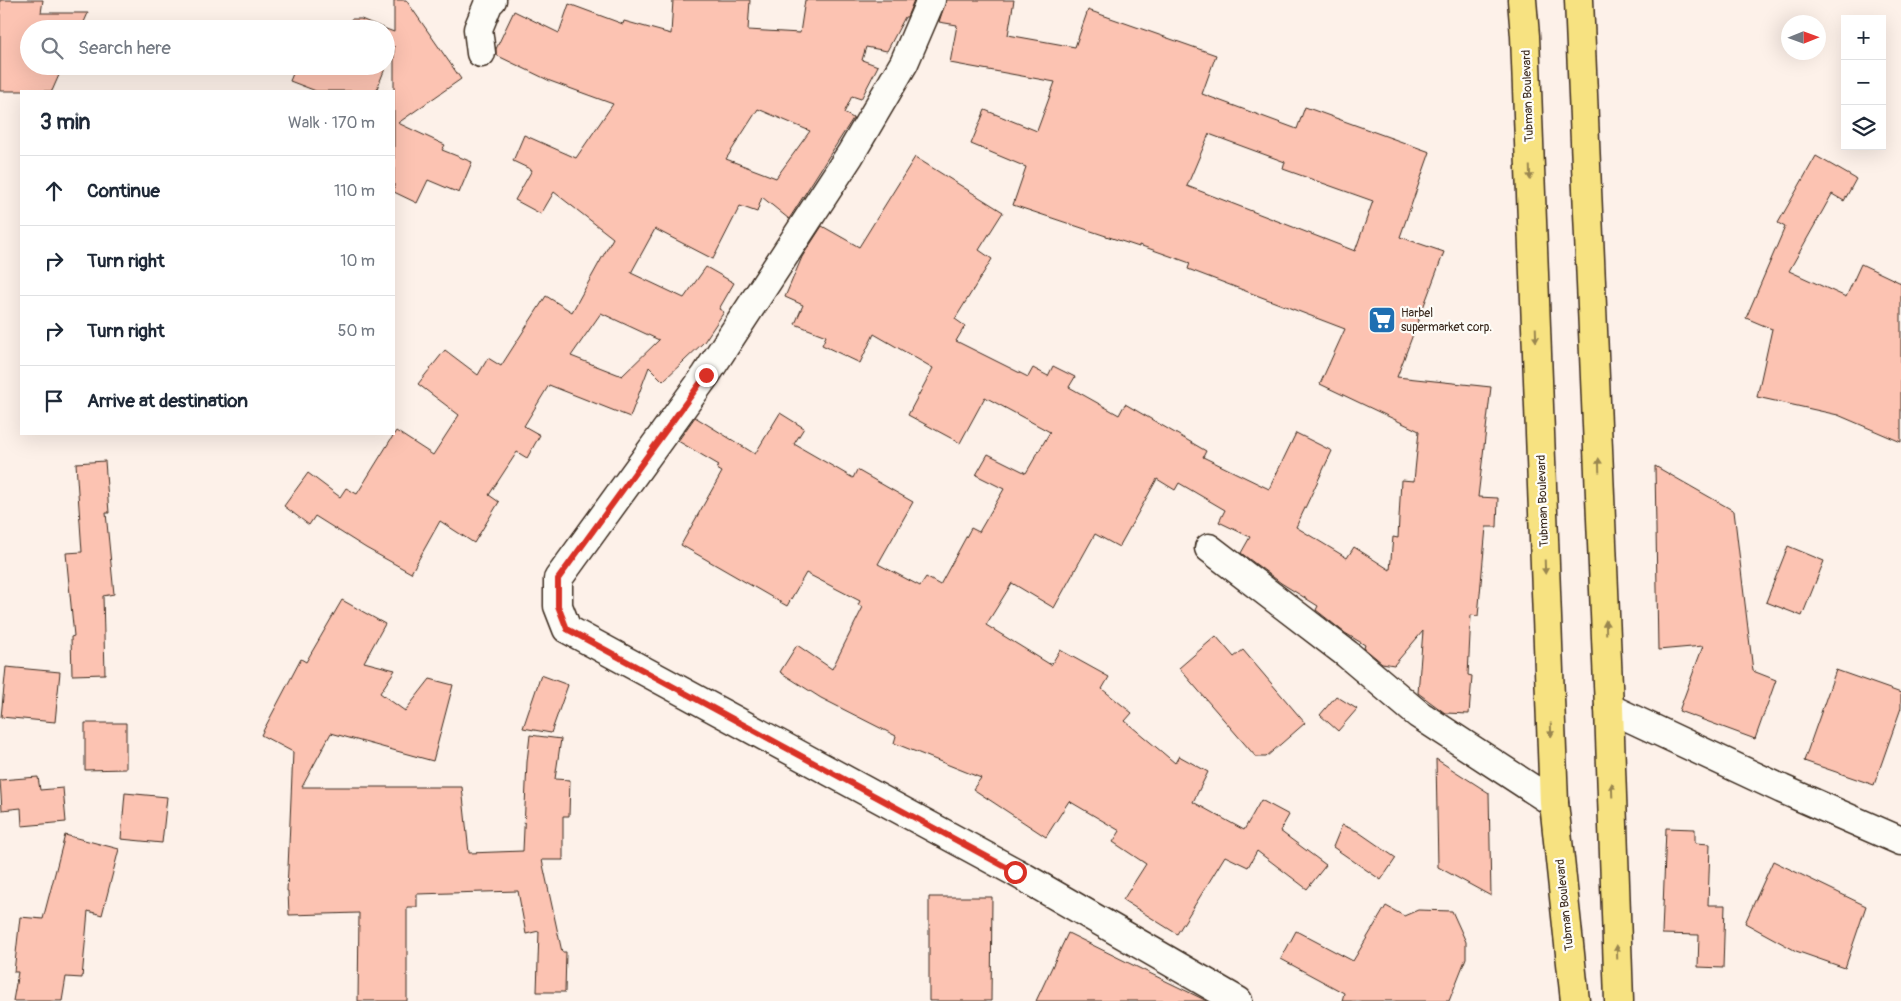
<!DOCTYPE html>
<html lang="en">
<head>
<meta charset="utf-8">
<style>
  body { margin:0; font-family:Pangolin,sans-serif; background:#f6f6f7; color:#1f2937 }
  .controls { position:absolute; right:15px; top:15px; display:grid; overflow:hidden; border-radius:0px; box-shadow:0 5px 20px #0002 }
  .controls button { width:45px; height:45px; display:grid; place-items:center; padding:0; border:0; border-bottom:1px solid #e0e1e3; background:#fff; color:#1f2937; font:25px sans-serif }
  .compass { position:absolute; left:1781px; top:15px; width:45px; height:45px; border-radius:50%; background:#fff; box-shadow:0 5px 20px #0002; rotate:89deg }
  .stop { position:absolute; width:15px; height:15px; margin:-11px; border:4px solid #d93025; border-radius:50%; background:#fff }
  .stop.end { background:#d93025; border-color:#fff; box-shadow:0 1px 5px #0008 }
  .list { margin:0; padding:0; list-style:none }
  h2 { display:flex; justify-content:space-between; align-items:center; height:65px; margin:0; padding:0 20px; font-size:21px }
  h2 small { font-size:16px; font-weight:400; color:#747a83 }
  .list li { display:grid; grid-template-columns:32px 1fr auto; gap:15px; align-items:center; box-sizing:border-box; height:70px; padding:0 20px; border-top:1px solid #e0e1e3 }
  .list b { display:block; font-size:19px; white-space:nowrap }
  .list em { font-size:16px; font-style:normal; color:#747a83 }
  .icon { flex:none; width:28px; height:28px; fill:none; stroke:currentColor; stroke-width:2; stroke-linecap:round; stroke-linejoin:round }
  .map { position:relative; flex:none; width:1901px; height:1001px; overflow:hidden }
  .search { position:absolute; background:#fff; box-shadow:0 5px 20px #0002; left:20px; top:20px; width:375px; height:55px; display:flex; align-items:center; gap:12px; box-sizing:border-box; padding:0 18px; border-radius:28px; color:#747a83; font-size:19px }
  .panel { position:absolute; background:#fff; box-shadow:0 5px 20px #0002; left:20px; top:90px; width:375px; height:345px; border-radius:0px }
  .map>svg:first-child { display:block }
  .building { fill:#fcc3b2; stroke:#3b2a1e; fill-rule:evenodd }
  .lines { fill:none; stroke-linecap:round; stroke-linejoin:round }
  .street-casing { stroke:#3b2a1e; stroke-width:31 }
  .highway-casing { stroke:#3b2a1e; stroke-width:31 }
  .street { stroke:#fdfcf7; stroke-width:28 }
  .highway { stroke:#f7e281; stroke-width:28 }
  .oneway { fill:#998650 }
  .route { stroke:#d93025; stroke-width:6 }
  .labels { text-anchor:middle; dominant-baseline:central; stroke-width:4.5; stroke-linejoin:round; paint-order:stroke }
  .street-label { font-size:12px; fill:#3b2a1e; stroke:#fdfcf7 }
  .poi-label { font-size:12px; fill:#3b2a1e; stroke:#fdfcf7; text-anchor:start }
</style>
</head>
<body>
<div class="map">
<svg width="1901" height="1001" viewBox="0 0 1901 1001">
  <rect width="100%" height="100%" fill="#fdf1e9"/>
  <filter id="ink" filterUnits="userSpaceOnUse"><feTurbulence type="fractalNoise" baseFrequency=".02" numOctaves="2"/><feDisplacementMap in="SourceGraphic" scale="10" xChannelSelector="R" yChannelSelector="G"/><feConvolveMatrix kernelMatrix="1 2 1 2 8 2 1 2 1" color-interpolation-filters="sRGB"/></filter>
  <g filter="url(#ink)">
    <g class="building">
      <polygon points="0,0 43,0 41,13 88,13 81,29 29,29 29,66 63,66 52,91 0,91"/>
      <polygon points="394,0 406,0 461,79 398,123 445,145 442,150 472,162 459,193 428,180 417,203 394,192 394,46 386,65 386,29 394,32"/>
      <path d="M673,0H750L748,30L800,33L805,0H914L907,17H905L887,51L866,47L862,60L878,66L861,99L852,96L844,113L853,118L852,120L789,219L762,197L757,212L740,206L713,259L655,229L631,273L684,298L706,267L734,283L719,309L724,312L704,342L663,381L649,367L630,417L549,385L524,426L540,435L527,458L517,452L489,495L499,502L474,543L440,521L411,573L366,548L315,516L309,525L284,506L308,473L340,497L346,488L357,494L396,431L433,455L459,415L418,384L445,350L478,375L488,358L501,366L546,296L572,312L613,238L554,192L541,214L515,200L532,170L513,161L524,135L576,158L613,104L550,81L496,55V49L514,11L559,33L569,4L623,24L624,21L671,34ZM758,109L810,131L776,178L726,159ZM601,313L659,340L622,376L571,356Z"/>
      <path d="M946,0H1014L1008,35L1075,47L1088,10L1216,55L1202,94L1297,129L1305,107L1430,152L1400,237L1444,252L1397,377L1491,387L1478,497L1498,498L1497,527H1486L1478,616L1471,615L1468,675L1472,676L1469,714L1445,713L1418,693L1423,631L1394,665L1382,663L1364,648L1365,645L1345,633L1316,610L1318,606L1281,583L1241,553L1250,537L1219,522L1225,510L1179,483L1175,490L1157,479L1119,547L1095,534L1054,608L1012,583L986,625L1051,665L1060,650L1109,677L1102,689L1132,713L1125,721L1175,763L1179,756L1208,772L1193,802L1244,830L1261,800L1289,815L1280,831L1326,865L1307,889L1257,851L1248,867L1225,856L1177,934L1123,900L1146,864L1113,842L1120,831L1069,801L1046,837L973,789L981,778L894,743L896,736L821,698L780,672L797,645L832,669L863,607L858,605L860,601L806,573L787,606L681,545L722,472L717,469L719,465L678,441L695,417L755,454L780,413L804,428L794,444L853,478L857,470L913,502L878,564L920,586L926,577L940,585L971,528L979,532L1004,489L976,475L988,454L1026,473L1050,432L985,397L960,443L908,415L933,368L874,334L860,363L822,345L826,336L795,324L803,305L785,297L802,257L822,226L859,247L915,157L1003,212L979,250L992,259L955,319L965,326L956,341L1028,377L1033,368L1048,376L1053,366L1075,377L1069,387L1119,415L1125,404L1206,451L1203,457L1269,489L1296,433L1332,451L1296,527L1347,558L1354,547L1390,570L1393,537L1398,538L1401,480L1414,481L1419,431L1320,384L1345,329L1188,269L1190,263L1139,245V247L1013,205L1026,167L971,144L985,110L1037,131L1055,82L950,63L957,25L939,22ZM1209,134L1285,162L1283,169L1373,201L1355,251L1187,186Z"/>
      <polygon points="351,19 361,19 386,29 348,29"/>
      <polygon points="296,66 386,66 376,91 316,91 290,81"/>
      <polygon points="1816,156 1856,179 1844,201 1832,194 1789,271 1846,297 1861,264 1901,283 1901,442 1838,415 1757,397 1772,329 1746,318 1785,227 1778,223"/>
      <polygon points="105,461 109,513 106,513 114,594 103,596 105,674 72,675 71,637 74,636 66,553 82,552 76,463"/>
      <polygon points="1655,466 1734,511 1753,671 1776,680 1755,739 1679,711 1703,646 1658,650"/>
      <polygon points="1788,546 1824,561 1802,616 1766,602"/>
      <polygon points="342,600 385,624 364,662 395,670 380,693 405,711 430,679 453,685 433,761 331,733 302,787 462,787 469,853 523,851 527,762 530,735 561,739 555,779 570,780 569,816 563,816 563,860 542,860 562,952 566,952 565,992 537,992 539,931 526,934 518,891 417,894 417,907 407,907 407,1001 358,1001 359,913 289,915 288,891 287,891 293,752 261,735 301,659 306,662"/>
      <polygon points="1216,636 1234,657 1243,650 1305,723 1266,757 1256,757 1179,668"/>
      <polygon points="6,667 60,672 55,722 1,717"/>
      <polygon points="1836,670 1901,693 1901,708 1874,785 1804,761"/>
      <polygon points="541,675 568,685 551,733 523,728"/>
      <polygon points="1336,696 1357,709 1338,731 1320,715"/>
      <polygon points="85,723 126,723 126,769 85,770"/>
      <polygon points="1436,759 1489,793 1491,896 1438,867"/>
      <polygon points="38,777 40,790 63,788 66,822 22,826 21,808 2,810 0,780"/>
      <polygon points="125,793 167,797 162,843 121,839"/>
      <polygon points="1342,825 1357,831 1396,858 1381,880 1333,847"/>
      <polygon points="1666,828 1695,829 1695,843 1710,844 1708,905 1725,905 1723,968 1698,967 1699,935 1662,934"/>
      <polygon points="65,835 119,849 102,915 88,911 82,978 66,977 62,1001 13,1001 18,972 14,972 20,917 43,919"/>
      <polygon points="1773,861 1866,906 1845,968 1796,951 1745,923"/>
      <polygon points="929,897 992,897 991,1001 929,1001"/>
      <polygon points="1386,906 1404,916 1418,910 1452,911 1466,942 1466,958 1449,1001 1342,1001 1344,993 1281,959 1296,931 1353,961"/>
      <polygon points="1068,933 1141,969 1207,1001 1036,1001"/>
    </g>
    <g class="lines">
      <g class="street-casing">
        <g id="street">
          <polyline points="931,0 904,63 850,155 706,375 558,579 558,606 567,629 1015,872 1238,1001"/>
          <polyline points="481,53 478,29 489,2 492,0"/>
          <polyline points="1209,548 1347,654 1418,714 1554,803"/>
          <polyline points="1609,708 1782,789 1901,841"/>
        </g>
      </g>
      <g class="highway-casing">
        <g id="highway">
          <polyline points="1522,0 1525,36 1554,803 1575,1001"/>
          <polyline points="1579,0 1609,708 1619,1001"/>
        </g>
      </g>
      <use href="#street" class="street"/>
      <use href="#highway" class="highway"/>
    </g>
    <defs><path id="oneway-solid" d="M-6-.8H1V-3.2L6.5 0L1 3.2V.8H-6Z" transform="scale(1.25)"/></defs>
    <g class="oneway">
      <use href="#oneway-solid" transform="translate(1530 173) rotate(88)"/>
      <use href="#oneway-solid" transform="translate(1536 335) rotate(88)"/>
      <use href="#oneway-solid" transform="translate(1599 465) rotate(-92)"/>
      <use href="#oneway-solid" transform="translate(1545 567) rotate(88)"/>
      <use href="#oneway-solid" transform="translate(1606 627) rotate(-92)"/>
      <use href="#oneway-solid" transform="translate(1551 730) rotate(88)"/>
      <use href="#oneway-solid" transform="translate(1612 790) rotate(-92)"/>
      <use href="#oneway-solid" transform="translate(1617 952) rotate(-92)"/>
    </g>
  </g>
  <g class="lines" filter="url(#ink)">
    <polyline class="route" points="706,375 558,579 558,606 567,629 1015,872"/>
  </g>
  <defs>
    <g id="supermarket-square" transform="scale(1.4375)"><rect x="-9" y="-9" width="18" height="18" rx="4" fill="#1f6fb2" stroke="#fdfcf7"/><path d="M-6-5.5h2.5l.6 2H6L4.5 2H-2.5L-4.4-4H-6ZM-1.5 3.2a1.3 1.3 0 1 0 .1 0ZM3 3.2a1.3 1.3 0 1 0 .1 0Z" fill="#fff"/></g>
  </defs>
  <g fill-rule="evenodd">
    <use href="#supermarket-square" x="1382" y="320"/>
  </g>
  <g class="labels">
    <g class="street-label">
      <text transform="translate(1528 96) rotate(-92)">Tubman Boulevard</text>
      <text transform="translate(1543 501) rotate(-92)">Tubman Boulevard</text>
      <text transform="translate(1565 905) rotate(-96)">Tubman Boulevard</text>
    </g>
    <g class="poi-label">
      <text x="1401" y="313">Harbel<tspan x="1401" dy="14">supermarket corp.</tspan></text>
    </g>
  </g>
</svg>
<div class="controls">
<button>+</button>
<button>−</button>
<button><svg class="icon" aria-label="layers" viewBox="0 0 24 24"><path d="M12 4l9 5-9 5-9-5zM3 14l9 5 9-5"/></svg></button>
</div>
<svg class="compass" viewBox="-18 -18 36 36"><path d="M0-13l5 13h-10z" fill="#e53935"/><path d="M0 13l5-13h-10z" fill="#747a83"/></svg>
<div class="stop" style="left:1015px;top:872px"></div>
<div class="stop end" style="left:706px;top:375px"></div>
<div class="search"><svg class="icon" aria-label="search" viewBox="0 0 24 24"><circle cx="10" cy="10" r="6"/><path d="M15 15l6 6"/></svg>Search here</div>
<section class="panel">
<h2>3 min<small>Walk · 170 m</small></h2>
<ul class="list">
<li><svg class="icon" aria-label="ahead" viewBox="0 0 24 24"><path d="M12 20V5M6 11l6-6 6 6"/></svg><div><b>Continue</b></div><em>110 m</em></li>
<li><svg class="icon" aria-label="right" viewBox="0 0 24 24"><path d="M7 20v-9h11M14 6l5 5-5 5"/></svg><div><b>Turn right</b></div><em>10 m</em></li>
<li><svg class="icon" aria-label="right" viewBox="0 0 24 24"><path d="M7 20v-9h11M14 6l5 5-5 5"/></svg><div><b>Turn right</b></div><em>50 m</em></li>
<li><svg class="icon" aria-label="arrive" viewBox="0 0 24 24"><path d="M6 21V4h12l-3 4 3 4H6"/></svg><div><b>Arrive at destination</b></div></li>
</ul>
</section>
</div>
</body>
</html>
